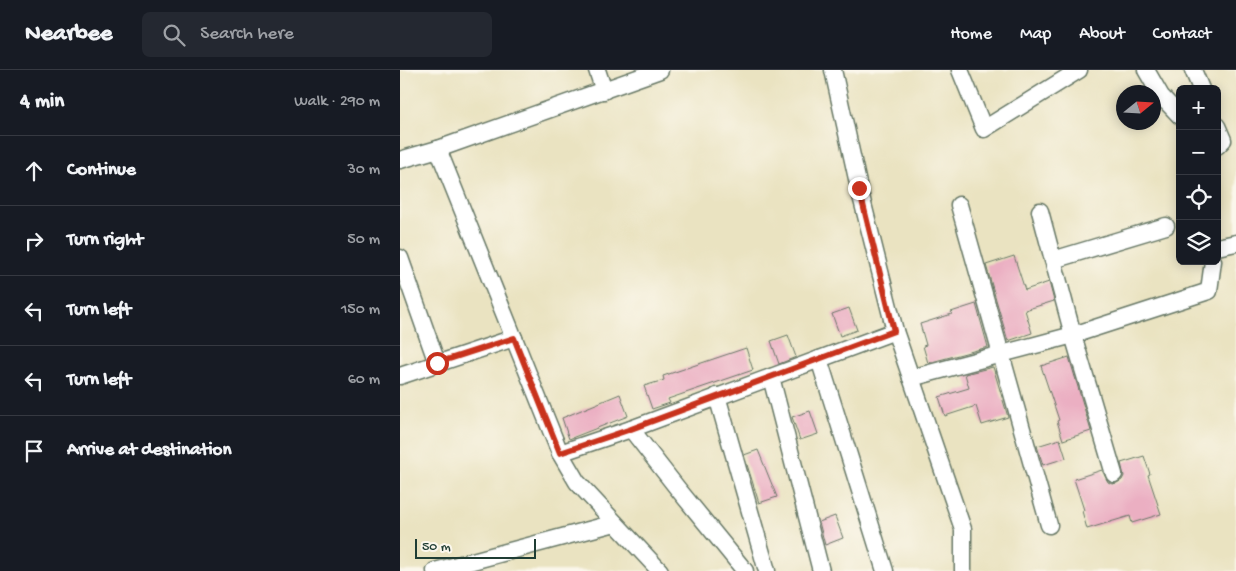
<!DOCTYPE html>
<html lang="en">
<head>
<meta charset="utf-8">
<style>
  body { margin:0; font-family:"Gochi Hand",sans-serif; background:#242831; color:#f1f3f6 }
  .controls { position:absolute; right:15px; top:15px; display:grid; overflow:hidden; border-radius:8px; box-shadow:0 2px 12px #0003 }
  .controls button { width:45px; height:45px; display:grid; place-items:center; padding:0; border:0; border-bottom:1px solid #363941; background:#171b24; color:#f1f3f6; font:25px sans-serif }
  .compass { position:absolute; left:716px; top:15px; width:45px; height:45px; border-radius:50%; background:#171b24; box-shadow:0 2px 12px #0003; rotate:72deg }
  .scale { position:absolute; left:15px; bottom:12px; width:121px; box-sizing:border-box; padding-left:5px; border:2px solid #1f3d34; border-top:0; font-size:14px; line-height:18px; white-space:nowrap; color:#1f3d34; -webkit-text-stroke:4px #fbf7ec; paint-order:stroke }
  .stop { position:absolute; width:15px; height:15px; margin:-11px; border:4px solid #c8321e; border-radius:50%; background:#fff }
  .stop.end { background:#c8321e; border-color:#fff; box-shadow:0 1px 5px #0008 }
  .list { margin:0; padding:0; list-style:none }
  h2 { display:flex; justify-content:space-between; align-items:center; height:65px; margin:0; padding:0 20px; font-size:21px }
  h2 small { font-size:16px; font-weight:400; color:#9ea1a6 }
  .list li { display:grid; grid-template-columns:32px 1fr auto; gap:15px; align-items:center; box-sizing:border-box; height:70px; padding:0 20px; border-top:1px solid #363941 }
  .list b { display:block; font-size:19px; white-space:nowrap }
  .list em { font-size:16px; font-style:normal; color:#9ea1a6 }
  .icon { flex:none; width:28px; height:28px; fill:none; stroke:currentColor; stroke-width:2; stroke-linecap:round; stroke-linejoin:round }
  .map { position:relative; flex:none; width:836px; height:501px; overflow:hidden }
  header { display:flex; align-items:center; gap:30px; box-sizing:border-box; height:70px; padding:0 25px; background:#171b24; border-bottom:1px solid #363941 }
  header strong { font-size:24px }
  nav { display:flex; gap:28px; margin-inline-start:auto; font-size:18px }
  .search { width:350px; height:45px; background:#242831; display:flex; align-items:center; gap:12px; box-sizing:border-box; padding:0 18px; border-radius:8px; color:#9ea1a6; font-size:19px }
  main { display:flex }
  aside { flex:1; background:#171b24 }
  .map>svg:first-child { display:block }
  .building { fill:#ebafc2 }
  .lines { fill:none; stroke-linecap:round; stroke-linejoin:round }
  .street-casing { stroke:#667765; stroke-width:19 }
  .street { stroke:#fff; stroke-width:16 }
  .route { stroke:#c8321e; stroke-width:6 }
</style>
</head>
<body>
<header>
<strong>Nearbee</strong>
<div class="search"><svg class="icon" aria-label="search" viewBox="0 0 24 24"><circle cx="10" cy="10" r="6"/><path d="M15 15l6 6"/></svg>Search here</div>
<nav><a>Home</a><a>Map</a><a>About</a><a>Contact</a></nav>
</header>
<main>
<aside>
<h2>4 min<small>Walk · 290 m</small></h2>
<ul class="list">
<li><svg class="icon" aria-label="ahead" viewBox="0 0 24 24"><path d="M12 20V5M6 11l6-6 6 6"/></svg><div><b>Continue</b></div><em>30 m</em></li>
<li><svg class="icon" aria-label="right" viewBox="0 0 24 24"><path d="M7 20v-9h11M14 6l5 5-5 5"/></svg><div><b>Turn right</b></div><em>50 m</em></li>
<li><svg class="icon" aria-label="left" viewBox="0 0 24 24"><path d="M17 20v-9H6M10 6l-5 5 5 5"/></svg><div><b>Turn left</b></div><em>150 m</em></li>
<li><svg class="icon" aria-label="left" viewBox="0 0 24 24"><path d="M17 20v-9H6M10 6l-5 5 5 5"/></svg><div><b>Turn left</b></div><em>60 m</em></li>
<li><svg class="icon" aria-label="arrive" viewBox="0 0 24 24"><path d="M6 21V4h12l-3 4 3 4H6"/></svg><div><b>Arrive at destination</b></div></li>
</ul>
</aside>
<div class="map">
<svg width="836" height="501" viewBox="0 0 836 501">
  <rect width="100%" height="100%" fill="#fbf7ec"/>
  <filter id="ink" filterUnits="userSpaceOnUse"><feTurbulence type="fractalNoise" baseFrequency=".02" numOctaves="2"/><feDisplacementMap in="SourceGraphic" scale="10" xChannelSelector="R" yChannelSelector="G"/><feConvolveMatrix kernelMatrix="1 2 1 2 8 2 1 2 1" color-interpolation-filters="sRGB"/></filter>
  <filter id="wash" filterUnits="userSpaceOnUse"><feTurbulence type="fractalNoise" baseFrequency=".0096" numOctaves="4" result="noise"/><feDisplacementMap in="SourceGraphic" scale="20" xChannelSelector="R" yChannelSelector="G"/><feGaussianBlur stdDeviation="1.12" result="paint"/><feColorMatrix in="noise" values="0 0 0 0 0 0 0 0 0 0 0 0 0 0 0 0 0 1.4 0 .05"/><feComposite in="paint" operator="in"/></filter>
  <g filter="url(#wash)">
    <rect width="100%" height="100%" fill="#eae3c1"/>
    <g id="blocks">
      <g class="building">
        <polygon points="614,186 625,220 649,212 654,231 625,240 632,263 608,271 586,195"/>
        <polygon points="576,234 588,277 528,293 523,276 526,275 520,254 552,244 551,242"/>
        <polygon points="449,238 457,260 440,266 432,244"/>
        <polygon points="388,265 396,287 379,294 371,271"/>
        <polygon points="346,278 353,300 268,329 270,333 252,339 244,316 264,310 263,306"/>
        <polygon points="669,287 691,361 663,370 657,351 659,350 641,296"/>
        <polygon points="593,297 608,347 582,355 576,336 545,346 539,327 569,318 565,304"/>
        <polygon points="220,324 228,346 169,369 162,348"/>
        <polygon points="410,341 418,364 400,370 392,347"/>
        <polygon points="660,369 666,388 643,395 637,376"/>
        <polygon points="358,380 377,427 359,433 344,385"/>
        <polygon points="744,386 750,404 748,405 761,444 732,453 730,446 687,459 682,441 684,440 674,409 702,400 708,412 712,414 717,413 722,410 724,406 721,393"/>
        <polygon points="435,446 443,468 425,475 419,452"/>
      </g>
    </g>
  </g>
  <g filter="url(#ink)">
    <use href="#blocks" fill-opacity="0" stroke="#667765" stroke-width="1"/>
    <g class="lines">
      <g class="street-casing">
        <g id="street">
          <polyline points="197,0 204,21"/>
          <polyline points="560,0 584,59 679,0"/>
          <polyline points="746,0 761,26 780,46"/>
          <polyline points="793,0 801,19"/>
          <polyline points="817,56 823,70 817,76"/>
          <polyline points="0,90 38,79"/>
          <polyline points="559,135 649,455"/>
          <polyline points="640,141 673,265 714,404"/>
          <polyline points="817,177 836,173"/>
          <polyline points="0,188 37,293"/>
          <polyline points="653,190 766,156"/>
          <polyline points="495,261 563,459 563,501"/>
          <polyline points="419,289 485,501"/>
          <polyline points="0,306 114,268"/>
          <polyline points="371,307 421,501"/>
          <polyline points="511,308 673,265 809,221 813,191"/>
          <polyline points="317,326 367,501"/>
          <polyline points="231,359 278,419 345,501"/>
          <polyline points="160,383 38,79 260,0"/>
          <polyline points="35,501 215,453"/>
          <polyline points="260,501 177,412 160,383 231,359 495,261 459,118 433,0"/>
        </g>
      </g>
      <use href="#street" class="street"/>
    </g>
  </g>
  <g class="lines" filter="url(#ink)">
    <polyline class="route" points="37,293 114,268 160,383 231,359 494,261 459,118"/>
  </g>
</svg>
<div class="controls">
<button>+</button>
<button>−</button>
<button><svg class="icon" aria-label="locate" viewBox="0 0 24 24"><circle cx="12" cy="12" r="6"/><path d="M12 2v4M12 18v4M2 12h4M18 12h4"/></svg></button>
<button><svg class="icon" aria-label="layers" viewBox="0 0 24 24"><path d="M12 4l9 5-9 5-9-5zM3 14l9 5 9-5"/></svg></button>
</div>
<svg class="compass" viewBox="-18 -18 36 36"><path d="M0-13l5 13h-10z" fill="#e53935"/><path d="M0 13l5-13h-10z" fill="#9ea1a6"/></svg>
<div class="scale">50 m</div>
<div class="stop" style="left:37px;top:293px"></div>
<div class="stop end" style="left:459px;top:118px"></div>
</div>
</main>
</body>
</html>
